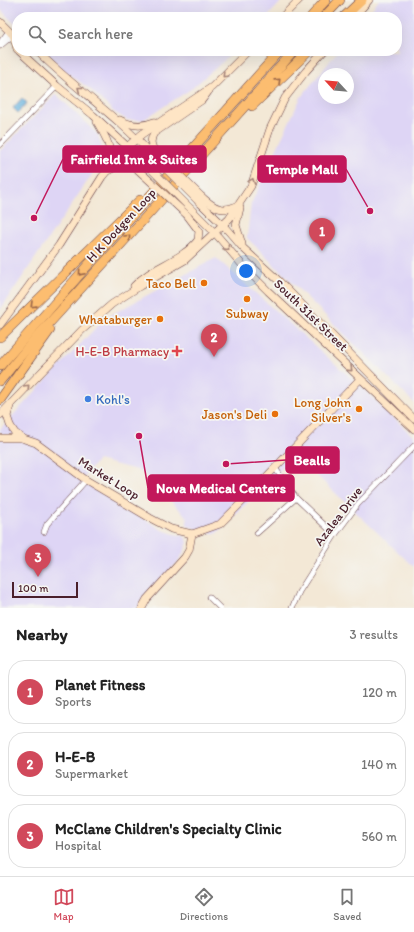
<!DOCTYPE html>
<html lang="en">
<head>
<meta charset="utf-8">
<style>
  body { margin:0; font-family:Itim,sans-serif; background:#f6f6f6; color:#222 }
  .compass { position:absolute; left:318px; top:68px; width:36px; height:36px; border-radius:50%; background:#fff; box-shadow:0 4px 16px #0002; rotate:296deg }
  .scale { position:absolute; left:12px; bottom:10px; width:66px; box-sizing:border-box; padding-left:4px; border:2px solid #4a1f2b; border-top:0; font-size:11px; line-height:14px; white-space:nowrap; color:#4a1f2b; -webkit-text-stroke:3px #f6f6f2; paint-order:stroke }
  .you { position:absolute; left:246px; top:271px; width:14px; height:14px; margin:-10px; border:3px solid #fff; border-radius:50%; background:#1a73e8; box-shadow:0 0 0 6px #1a73e833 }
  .badge { display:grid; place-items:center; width:26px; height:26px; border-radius:50%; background:#d1495b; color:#fff; font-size:13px; font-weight:700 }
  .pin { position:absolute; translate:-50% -33px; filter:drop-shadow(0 1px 2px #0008) }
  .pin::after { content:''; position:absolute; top:21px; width:14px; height:12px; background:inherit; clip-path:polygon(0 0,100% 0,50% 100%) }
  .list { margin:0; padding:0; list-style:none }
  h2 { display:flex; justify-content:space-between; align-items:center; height:52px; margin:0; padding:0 16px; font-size:17px }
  h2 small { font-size:13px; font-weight:400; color:#767676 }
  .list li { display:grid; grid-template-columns:26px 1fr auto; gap:12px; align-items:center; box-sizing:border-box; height:64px; margin:0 8px 8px; padding:0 8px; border:1px solid #e0e0e0; border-radius:16px }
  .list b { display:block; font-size:15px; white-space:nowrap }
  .list p { margin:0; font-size:13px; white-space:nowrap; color:#767676 }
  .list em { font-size:13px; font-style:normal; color:#767676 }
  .icon { flex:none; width:22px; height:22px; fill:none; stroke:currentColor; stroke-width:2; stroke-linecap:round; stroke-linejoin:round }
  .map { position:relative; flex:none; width:414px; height:608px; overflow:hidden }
  .search { position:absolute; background:#fff; box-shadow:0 4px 16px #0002; left:12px; right:12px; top:12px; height:44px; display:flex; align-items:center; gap:10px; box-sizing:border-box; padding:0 14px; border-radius:16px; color:#767676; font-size:15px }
  .sheet { height:268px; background:#fff }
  nav { display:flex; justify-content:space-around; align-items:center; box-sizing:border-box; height:56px; border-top:1px solid #e0e0e0; background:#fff; font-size:11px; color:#767676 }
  nav a { display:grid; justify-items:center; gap:2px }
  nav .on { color:#d1495b }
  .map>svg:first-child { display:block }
  .built { fill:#ded5f5; fill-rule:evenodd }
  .water { fill:#64b0dd; stroke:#576884 }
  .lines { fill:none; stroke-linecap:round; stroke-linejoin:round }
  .street-casing { stroke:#633d45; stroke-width:6 }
  .secondary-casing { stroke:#633d45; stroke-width:8 }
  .highway-casing { stroke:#633d45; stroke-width:10 }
  .street { stroke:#fff; stroke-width:5 }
  .secondary { stroke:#fee5c5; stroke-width:7 }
  .highway { stroke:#fcbd6f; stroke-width:9 }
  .secondary-bridge-casing { stroke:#633d45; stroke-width:8; stroke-linecap:butt }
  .secondary-bridge { stroke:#fee5c5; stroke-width:7 }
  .oneway { stroke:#a48278 }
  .oneway2 { stroke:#9a664a }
  .food-dot { fill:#e8710a; stroke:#f6f6f2; stroke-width:1.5 }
  .health-dot { fill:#e0444e; stroke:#f6f6f2; stroke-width:1.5 }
  .shop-dot { fill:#3f7fe0; stroke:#f6f6f2; stroke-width:1.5 }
  .labels { text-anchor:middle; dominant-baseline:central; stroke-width:3.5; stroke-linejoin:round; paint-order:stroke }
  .street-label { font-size:13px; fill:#4a1f2b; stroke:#f6f6f2 }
  .food-label { font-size:13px; fill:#c56008; stroke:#f6f6f2; text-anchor:end }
  .health-label { font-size:13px; fill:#be3a42; stroke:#f6f6f2; text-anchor:end }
  .shop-label { font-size:13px; fill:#366cbe; stroke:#f6f6f2; text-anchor:start }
  .leader { fill:none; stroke:#c2185b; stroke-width:1.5 }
  .callout-dot { fill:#c2185b; stroke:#f6f6f2; stroke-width:1.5 }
  .callout { fill:#c2185b; stroke:#c2185b; stroke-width:1.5 }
  .callout-label { font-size:14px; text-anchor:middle; font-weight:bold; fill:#fff }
</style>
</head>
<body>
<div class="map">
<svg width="414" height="608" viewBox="0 0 414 608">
  <rect width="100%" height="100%" fill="#f6f6f2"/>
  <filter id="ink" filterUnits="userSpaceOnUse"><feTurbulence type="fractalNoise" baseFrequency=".025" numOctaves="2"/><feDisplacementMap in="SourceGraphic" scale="8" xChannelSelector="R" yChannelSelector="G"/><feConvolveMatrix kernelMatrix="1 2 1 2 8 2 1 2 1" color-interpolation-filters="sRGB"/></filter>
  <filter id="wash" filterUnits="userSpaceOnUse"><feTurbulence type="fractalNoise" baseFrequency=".012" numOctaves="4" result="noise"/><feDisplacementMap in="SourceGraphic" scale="16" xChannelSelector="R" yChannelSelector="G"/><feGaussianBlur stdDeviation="0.9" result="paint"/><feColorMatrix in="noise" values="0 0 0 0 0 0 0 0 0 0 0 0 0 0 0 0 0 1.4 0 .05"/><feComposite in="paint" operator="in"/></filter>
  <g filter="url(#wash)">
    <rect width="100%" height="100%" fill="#f3e8d6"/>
    <g class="built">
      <polygon points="0,0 283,0 267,17 17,17 17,26 0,9"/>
      <path d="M379,0H414V403L247,238L251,204L301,97L338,51H397V17H366ZM324,74H348V98H324Z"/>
      <polygon points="43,51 235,51 191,89 143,120 127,120 114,112 91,90 61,68"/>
      <polygon points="56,94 98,135 103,152 91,176 0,310 0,151"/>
      <polygon points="216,258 360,386 414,437 414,567 295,455 216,534 187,526 187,517 141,471 98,460 81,480 162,530 174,534 184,536 188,542 184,552 177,563 151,589 138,608 0,608 0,429 105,318"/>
    </g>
    <polygon class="water" points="22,98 27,103 18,113 13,108"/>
  </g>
  <g filter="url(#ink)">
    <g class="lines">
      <g class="street-casing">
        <g id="street">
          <polyline points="0,43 9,31"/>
          <polyline points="0,46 13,35"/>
          <polyline points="0,145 57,86"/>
          <polyline points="275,468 296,498 335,535"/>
          <polyline points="44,532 47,524 86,480"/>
          <polyline points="257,533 296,498"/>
          <polyline points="209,597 220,608"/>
          <polyline points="292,608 299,592 335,535 358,504 414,446"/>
        </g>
      </g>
      <g class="secondary-casing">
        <g id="secondary">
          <polyline points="282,17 299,0"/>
          <polyline points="354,17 369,0"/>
          <polyline points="0,22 13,35 17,49"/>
          <polyline points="19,51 57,86 93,115 143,161"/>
          <path d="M37,51C73,87 116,115 150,153"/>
          <path d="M120,120C131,126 142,127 154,122"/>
          <path d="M97,122C109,143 113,147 105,170"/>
          <path d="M154,150C150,144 150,139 154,133L202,100L208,92"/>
          <path d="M110,170C121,163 125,160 136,168"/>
          <path d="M202,197C214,208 222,213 239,205"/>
          <polyline points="198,201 223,225 243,248 279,281 414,419"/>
          <polyline points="240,208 236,225 242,244"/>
          <polyline points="191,209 215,233 244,267 268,291 414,429"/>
          <path d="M134,286C152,266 182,261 198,240L199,231L187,215"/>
          <polyline points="0,325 59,245 102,177 127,147 142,134 212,87 248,51"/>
          <polyline points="10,406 7,416 10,425 15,433 24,439 36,443 86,480 150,518 171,529 192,534 220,524 248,496 360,379"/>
          <polyline points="0,415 82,330 112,304 140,286 185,260 229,219 251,186 270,129 285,98 306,71 324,51"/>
          <polyline points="0,438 22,438"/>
          <polyline points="142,608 147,599 185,557 189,550 192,534"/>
        </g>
      </g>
      <g class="highway-casing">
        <g id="highway">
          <polyline points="311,17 326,0"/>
          <polyline points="324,17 340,0"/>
          <polyline points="344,17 362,0"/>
          <polyline points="252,106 309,51"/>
          <polyline points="0,337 140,200"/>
          <polyline points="0,366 88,265 280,51"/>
          <polyline points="0,381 33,341 153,209 294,51"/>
          <polyline points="0,400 50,330"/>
        </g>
      </g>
      <use href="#street" class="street"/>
      <use href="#secondary" class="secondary"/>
      <use href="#highway" class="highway"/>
      <g class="secondary-bridge-casing">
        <g id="secondary-bridge">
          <polyline points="150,153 198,201"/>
          <polyline points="161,157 202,197"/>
          <polyline points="143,161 191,209"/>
          <polyline points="136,168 187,215"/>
        </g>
      </g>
      <use href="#secondary-bridge" class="secondary-bridge"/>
    </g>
    <defs><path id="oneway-chevron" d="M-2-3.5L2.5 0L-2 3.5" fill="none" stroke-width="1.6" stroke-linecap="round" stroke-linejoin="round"/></defs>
    <g class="oneway">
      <use href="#oneway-chevron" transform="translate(225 75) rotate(135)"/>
      <use href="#oneway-chevron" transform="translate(80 89) rotate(-142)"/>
      <use href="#oneway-chevron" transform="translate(252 181) rotate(-70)"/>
      <use href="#oneway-chevron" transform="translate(227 248) rotate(49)"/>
      <use href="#oneway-chevron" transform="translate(350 369) rotate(44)"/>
      <use href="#oneway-chevron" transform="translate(27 387) rotate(-46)"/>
    </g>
    <g class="oneway2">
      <use href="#oneway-chevron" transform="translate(278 81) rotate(-44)"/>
      <use href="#oneway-chevron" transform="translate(128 237) rotate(-47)"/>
      <use href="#oneway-chevron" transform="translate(81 273) rotate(131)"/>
      <use href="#oneway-chevron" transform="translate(33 305) rotate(136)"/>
    </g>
  </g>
  <g class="food-dot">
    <circle cx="204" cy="283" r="4"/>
    <circle cx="247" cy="299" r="4"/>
    <circle cx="160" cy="319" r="4"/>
    <circle cx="359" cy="409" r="4"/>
    <circle cx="275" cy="414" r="4"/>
  </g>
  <path class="health-dot" d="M175 345h4v4h4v4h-4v4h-4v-4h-4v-4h4z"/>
  <circle class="shop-dot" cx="88" cy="399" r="4"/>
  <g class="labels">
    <g class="street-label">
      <text transform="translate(121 225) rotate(-47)">H K Dodgen Loop</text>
      <text transform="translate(311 315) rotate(44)">South 31st Street</text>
      <text transform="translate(109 478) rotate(32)">Market Loop</text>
      <text transform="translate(338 516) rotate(-53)">Azalea Drive</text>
    </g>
    <g class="food-label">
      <text x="196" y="283">Taco Bell</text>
      <text x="247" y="313" text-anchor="middle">Subway</text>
      <text x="152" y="319">Whataburger</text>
      <text x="351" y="402">Long John<tspan x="351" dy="15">Silver's</tspan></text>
      <text x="267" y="414">Jason's Deli</text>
    </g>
    <g class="health-label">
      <text x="169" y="351">H-E-B Pharmacy</text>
    </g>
    <g class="shop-label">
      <text x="96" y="399">Kohl's</text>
    </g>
  </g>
  <path class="leader" d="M34 218L63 159M370 211L346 169M226 464L286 460M139 436L148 488"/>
  <g class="callout-dot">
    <circle cx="34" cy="218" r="4"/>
    <circle cx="370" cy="211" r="4"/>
    <circle cx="226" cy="464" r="4"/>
    <circle cx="139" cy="436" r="4"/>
  </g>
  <g class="callout">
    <rect x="63" y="146" width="143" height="26" rx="4"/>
    <rect x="258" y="156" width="88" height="26" rx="4"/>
    <rect x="286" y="447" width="53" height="26" rx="4"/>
    <rect x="148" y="475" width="146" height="26" rx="4"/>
  </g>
  <g class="callout-label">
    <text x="134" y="164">Fairfield Inn &amp; Suites</text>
    <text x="302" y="174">Temple Mall</text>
    <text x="312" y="465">Bealls</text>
    <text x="221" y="493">Nova Medical Centers</text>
  </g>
</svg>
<svg class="compass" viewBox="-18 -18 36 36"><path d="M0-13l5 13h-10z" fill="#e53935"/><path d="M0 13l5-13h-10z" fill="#767676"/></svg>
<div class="scale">100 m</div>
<div class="you"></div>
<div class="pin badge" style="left:322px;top:251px">1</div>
<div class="pin badge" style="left:214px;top:357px">2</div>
<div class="pin badge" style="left:38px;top:577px">3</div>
<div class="search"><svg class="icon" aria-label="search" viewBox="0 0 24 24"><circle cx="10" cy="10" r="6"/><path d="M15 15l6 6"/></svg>Search here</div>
</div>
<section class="sheet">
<h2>Nearby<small>3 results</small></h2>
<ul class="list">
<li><span class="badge">1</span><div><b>Planet Fitness</b><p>Sports</p></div><em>120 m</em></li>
<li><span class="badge">2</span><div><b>H-E-B</b><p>Supermarket</p></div><em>140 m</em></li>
<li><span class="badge">3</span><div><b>McClane Children's Specialty Clinic</b><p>Hospital</p></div><em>560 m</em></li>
</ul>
</section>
<nav>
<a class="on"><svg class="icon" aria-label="map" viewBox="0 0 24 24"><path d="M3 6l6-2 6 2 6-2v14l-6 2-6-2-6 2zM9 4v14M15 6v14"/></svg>Map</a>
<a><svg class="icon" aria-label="directions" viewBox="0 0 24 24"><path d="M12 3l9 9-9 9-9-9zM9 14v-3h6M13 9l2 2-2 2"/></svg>Directions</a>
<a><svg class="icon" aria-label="saved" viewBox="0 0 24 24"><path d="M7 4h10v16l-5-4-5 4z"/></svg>Saved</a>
</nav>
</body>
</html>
